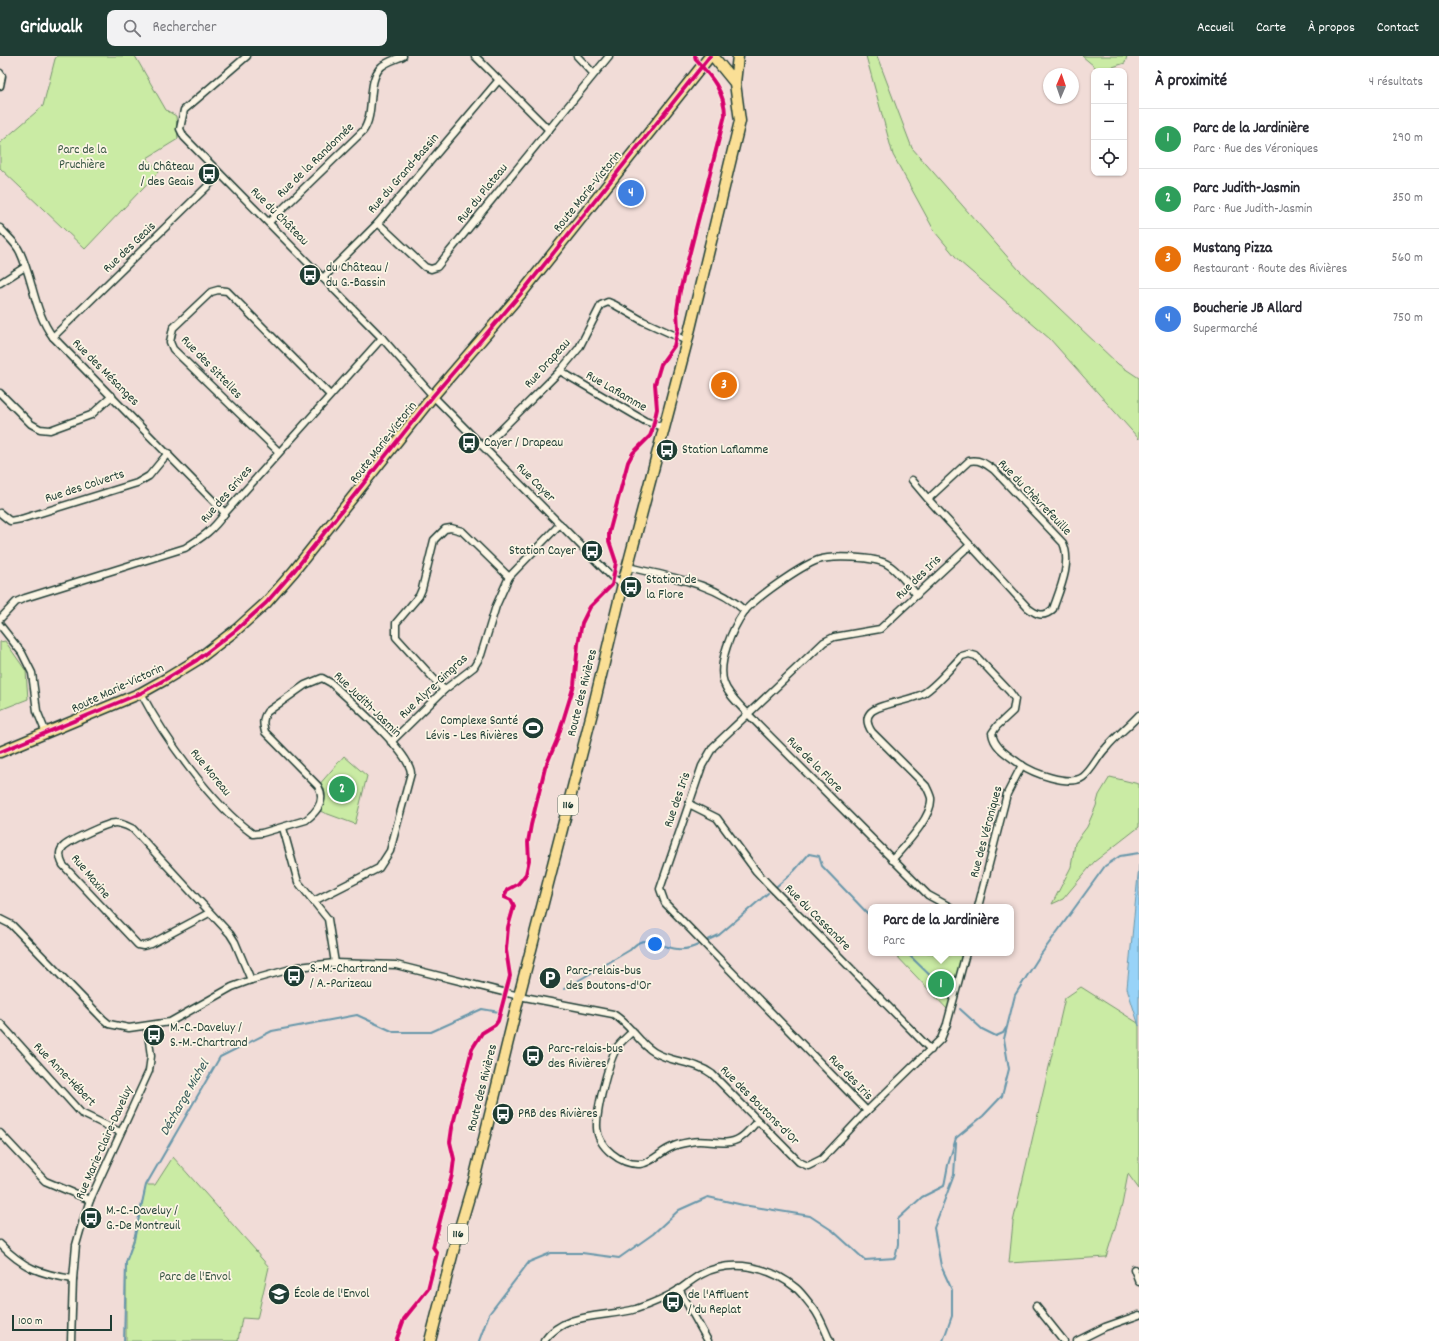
<!DOCTYPE html>
<html lang="fr">
<head>
<meta charset="utf-8">
<style>
  body { margin:0; font-family:Dekko,sans-serif; background:#f2f2f3; color:#2b2b33 }
  .controls { position:absolute; right:12px; top:12px; display:grid; overflow:hidden; border-radius:8px; box-shadow:0 1px 3px #0004 }
  .controls button { width:36px; height:36px; display:grid; place-items:center; padding:0; border:0; border-bottom:1px solid #e1e1e2; background:#fff; color:#2b2b33; font:20px sans-serif }
  .compass { position:absolute; left:1043px; top:12px; width:36px; height:36px; border-radius:50%; background:#fff; box-shadow:0 1px 3px #0004; rotate:2deg }
  .scale { position:absolute; left:12px; bottom:10px; width:100px; box-sizing:border-box; padding-left:4px; border:2px solid #1f3d34; border-top:0; font-size:11px; line-height:14px; white-space:nowrap; color:#1f3d34; -webkit-text-stroke:3px #fcf5e5; paint-order:stroke }
  .you { position:absolute; left:655px; top:888px; width:14px; height:14px; margin:-10px; border:3px solid #fff; border-radius:50%; background:#1a73e8; box-shadow:0 0 0 6px #1a73e833 }
  .badge { display:grid; place-items:center; width:26px; height:26px; border-radius:50%; background:#1f3d34; color:#fff; font-size:13px; font-weight:700 }
  .pin { position:absolute; translate:-50% -50%; border:2px solid #fff; box-shadow:0 1px 4px #0006 }
  .popup { position:absolute; left:868px; top:848px; width:146px; height:52px; box-sizing:border-box; display:grid; place-content:center; border-radius:8px; background:#fff; filter:drop-shadow(0 1px 3px #0005); font-size:13px; white-space:nowrap; color:#7c7c81 }
  .popup b { font-size:15px; color:#2b2b33 }
  .popup::after { content:''; position:absolute; left:50%; top:100%; margin-left:-8px; border:8px solid transparent; border-top-color:#fff }
  .list { margin:0; padding:0; list-style:none }
  h2 { display:flex; justify-content:space-between; align-items:center; height:52px; margin:0; padding:0 16px; font-size:17px }
  h2 small { font-size:13px; font-weight:400; color:#7c7c81 }
  .list li { display:grid; grid-template-columns:26px 1fr auto; gap:12px; align-items:center; box-sizing:border-box; height:60px; padding:0 16px; border-top:1px solid #e1e1e2 }
  .list b { display:block; font-size:15px; white-space:nowrap }
  .list p { margin:0; font-size:13px; white-space:nowrap; color:#7c7c81 }
  .list em { font-size:13px; font-style:normal; color:#7c7c81 }
  .icon { flex:none; width:22px; height:22px; fill:none; stroke:currentColor; stroke-width:2; stroke-linecap:round; stroke-linejoin:round }
  .map { position:relative; flex:none; width:1139px; height:1285px; overflow:hidden }
  header { display:flex; align-items:center; gap:24px; box-sizing:border-box; height:56px; padding:0 20px; background:#1f3d34; color:#fff }
  header strong { font-size:19px }
  nav { display:flex; gap:22px; margin-inline-start:auto; font-size:14px }
  .search { width:280px; height:36px; background:#f2f2f3; display:flex; align-items:center; gap:10px; box-sizing:border-box; padding:0 14px; border-radius:8px; color:#7c7c81; font-size:15px }
  main { display:flex }
  aside { flex:1; background:#fff }
  .map>svg:first-child { display:block }
  .green { fill:#caeba4; stroke:#74946c }
  .water { fill:#98d3f8; stroke:#6897aa }
  .lines { fill:none; stroke-linecap:round; stroke-linejoin:round }
  .stream { stroke:#6897aa; stroke-width:2 }
  .street-casing { stroke:#1f3d34; stroke-width:9 }
  .primary-casing { stroke:#1f3d34; stroke-width:13 }
  .street { stroke:#fcf5e5; stroke-width:6 }
  .primary { stroke:#fadf96; stroke-width:10 }
  .cycleway-casing { stroke:#fcf5e5; stroke-width:6 }
  .cycleway { stroke:#d6006c; stroke-width:4 }
  .labels { text-anchor:middle; dominant-baseline:central; stroke-width:3.5; stroke-linejoin:round; paint-order:stroke }
  .shield { fill:#fcf5e5; stroke:#617469; stroke-width:1 }
  .shield-label { font-size:12px; font-weight:bold; fill:#1f3d34 }
  .park-label { font-size:13px; fill:#395745; stroke:#fcf5e5 }
  .street-label { font-size:13px; fill:#1f3d34; stroke:#fcf5e5 }
  .poi-label { font-size:13px; fill:#1f3d34; stroke:#fcf5e5; text-anchor:start }
  .water-label { font-size:14px; font-style:italic; fill:#375b5b; stroke:#fcf5e5 }
</style>
</head>
<body>
<header>
<strong>Gridwalk</strong>
<div class="search"><svg class="icon" aria-label="search" viewBox="0 0 24 24"><circle cx="10" cy="10" r="6"/><path d="M15 15l6 6"/></svg>Rechercher</div>
<nav><a>Accueil</a><a>Carte</a><a>À propos</a><a>Contact</a></nav>
</header>
<main>
<div class="map">
<svg width="1139" height="1285" viewBox="0 0 1139 1285">
  <rect width="100%" height="100%" fill="#f1dcd7"/>
  <filter id="ink" filterUnits="userSpaceOnUse"><feTurbulence type="fractalNoise" baseFrequency=".025" numOctaves="2"/><feDisplacementMap in="SourceGraphic" scale="8" xChannelSelector="R" yChannelSelector="G"/><feConvolveMatrix kernelMatrix="1 2 1 2 8 2 1 2 1" color-interpolation-filters="sRGB"/></filter>
  <g filter="url(#ink)">
    <g class="green">
      <polygon points="57,0 135,0 166,54 176,60 178,83 147,102 159,115 85,193 0,112 0,87 43,50 55,3"/>
      <polygon points="866,0 877,0 912,92 1019,214 1118,308 1139,322 1139,383 1050,283 960,206 935,176 893,99"/>
      <polygon points="1082,0 1127,0 1125,7 1100,15"/>
      <polygon points="5,585 26,615 28,643 0,654 0,586"/>
      <polygon points="344,700 367,720 355,768 317,754 320,749 318,730"/>
      <polygon points="1110,721 1139,728 1139,771 1094,806 1063,843 1052,848 1071,811 1075,787 1087,771 1096,750 1099,739"/>
      <polygon points="894,897 953,897 965,900 950,956"/>
      <polygon points="1081,931 1138,967 1139,970 1139,1133 1128,1118 1122,1149 1106,1201 1009,1207 1013,1166 1065,942"/>
      <polygon points="173,1101 257,1196 255,1195 269,1211 257,1263 242,1262 238,1285 126,1285 126,1206 136,1175 146,1129 155,1129"/>
    </g>
    <polygon class="water" points="1139,809 1139,970 1127,932"/>
    <g class="lines">
      <g class="stream">
        <polyline points="777,830 794,815 809,798 819,800 822,810 871,861"/>
        <polyline points="708,884 719,879 768,837"/>
        <polyline points="907,897 945,934 950,935"/>
        <path d="M564,933L630,894C633,891 637,887 640,886C655,880 672,902 698,889"/>
        <polyline points="960,953 982,973 996,980 1003,977 1006,972"/>
        <polyline points="956,1082 983,1060 1002,1040 1009,1013 1004,983 1015,939 1039,901 1105,810 1120,800 1139,797"/>
        <polyline points="124,1285 126,1206 134,1184 146,1129 220,1001 272,975 357,959 394,976 431,976 482,953 499,956"/>
        <polyline points="479,1285 489,1258 529,1206 551,1197 582,1197 619,1202 653,1178 679,1154 708,1141 743,1149 810,1160 833,1175 865,1204 895,1202 898,1188 898,1163 922,1141 944,1130 948,1109 956,1082"/>
        <polyline points="943,1285 952,1260 952,1234 941,1210 934,1172 954,1119 956,1087"/>
      </g>
      <g class="street-casing">
        <g id="street">
          <polyline points="247,0 184,54 180,73 184,81 382,282 433,340 614,523 623,528"/>
          <polyline points="475,0 549,74"/>
          <polyline points="577,0 593,17"/>
          <polyline points="0,17 2,20 0,30"/>
          <path d="M269,166L363,75C376,57 366,26 381,11C386,6 396,3 403,0"/>
          <polyline points="378,167 425,211 431,213 437,211 609,0"/>
          <path d="M0,172C7,180 16,187 20,196C33,223 34,256 53,281L225,457"/>
          <polyline points="323,222 378,167 498,25"/>
          <polyline points="0,227 25,211"/>
          <polyline points="53,281 220,118"/>
          <polyline points="560,315 645,365 663,371"/>
          <polyline points="0,337 31,368 40,373 50,374 91,359 112,340"/>
          <polyline points="484,391 560,315 579,292 601,249 608,246 615,249 643,265 687,285"/>
          <polyline points="279,396 173,293 170,286 173,272 211,236 218,234 227,235 329,338"/>
          <path d="M912,424L928,443L1028,552C1037,559 1044,562 1053,553C1060,533 1072,507 1063,487L994,414C986,408 980,403 969,405L928,443"/>
          <polyline points="0,457 10,465 21,463 137,427 149,420 168,397"/>
          <path d="M628,511C668,521 714,526 745,555"/>
          <path d="M917,539C908,529 898,514 887,508C875,501 832,499 818,504C801,510 755,542 744,556C732,573 717,607 724,627C728,639 740,649 748,658L928,839L950,851"/>
          <path d="M0,563L16,546L25,542L185,492C203,481 213,474 225,457L382,282"/>
          <polyline points="0,569 22,597 32,617 37,655 46,677"/>
          <polyline points="444,634 396,581 396,567 419,540 422,533 434,484 445,473 451,472 462,475 509,521"/>
          <path d="M141,637C164,681 212,749 253,778L262,777L306,764C318,755 326,744 318,730L265,676C263,668 262,663 267,656L305,629L322,622L331,627C348,643 410,696 411,717L390,795L379,812L314,845"/>
          <polyline points="391,686 444,634 474,611 481,599 496,550 509,521 560,468"/>
          <polyline points="689,748 717,762 756,815 769,829 931,994"/>
          <polyline points="283,772 298,826 328,863 335,907"/>
          <path d="M892,804C904,790 933,761 931,742C930,738 928,734 926,730L872,676C868,670 865,662 871,656C880,647 912,645 924,637C937,629 951,611 962,600L969,598L976,600L1010,636L1015,643L1013,655L997,670L992,677C994,692 1008,699 1020,708C1033,717 1069,731 1083,721C1093,713 1097,701 1106,692C1116,680 1128,671 1139,659"/>
          <polyline points="978,851 1007,738 1022,709"/>
          <path d="M209,857L151,888L143,890L138,889L63,809C60,803 58,795 64,790C71,784 107,767 115,767C122,767 127,770 133,773L230,878L235,886L251,924"/>
          <path d="M0,863L12,869L103,963L109,968L129,972L170,966L232,931L251,924L298,911L335,907L396,909L519,940L613,958C630,968 638,986 654,996C672,1007 695,1005 712,1018L799,1106L808,1110L822,1103L867,1055L941,983L947,968L966,897"/>
          <polyline points="0,967 81,1057 120,1076"/>
          <path d="M633,975C627,981 620,986 616,993C608,1008 596,1055 597,1072C598,1091 621,1109 640,1108C652,1107 661,1095 672,1091C677,1088 684,1087 690,1086C706,1082 725,1092 740,1082C747,1078 752,1070 758,1065"/>
          <polyline points="867,1055 665,847 660,833 702,710 713,691 824,586 834,581 880,573 970,489"/>
          <polyline points="0,1077 45,1125 90,1144"/>
          <path d="M0,1188C23,1212 40,1218 73,1223"/>
          <polyline points="1134,1213 1139,1226"/>
          <polyline points="679,1233 708,1285"/>
          <polyline points="1036,1250 1064,1285"/>
          <polyline points="71,1285 73,1223 76,1189 82,1168 90,1144 149,1015 151,1000 147,970"/>
          <path d="M544,1285C565,1255 605,1262 636,1253C651,1248 666,1242 680,1233C687,1228 694,1222 702,1218C732,1202 771,1211 796,1232C802,1237 808,1246 814,1253C821,1262 825,1275 830,1285"/>
          <polyline points="1077,1285 1105,1271 1139,1259"/>
        </g>
      </g>
      <g class="primary-casing">
        <g id="primary">
          <polyline points="735,27 738,0"/>
          <polyline points="0,696 141,637 166,623 197,604 236,574 266,547 294,515 433,340 524,234 710,0"/>
          <polyline points="430,1285 454,1192 474,1124 519,940 592,657 623,528 687,285 740,65 735,27 713,0"/>
        </g>
      </g>
      <use href="#street" class="street"/>
      <use href="#primary" class="primary"/>
      <g class="cycleway-casing">
        <g id="cycleway">
          <polyline points="0,696 141,637 166,623 197,604 236,574 266,547 294,515 433,340 524,234 710,0"/>
          <path d="M396,1285L404,1263L428,1233L437,1197L433,1191L452,1119L454,1103L450,1086L452,1072L472,993L482,977L495,969L498,965L510,920L506,894L508,871L514,850L511,844L504,841L507,834L518,828L526,818L529,804L528,786L531,769L545,712L557,684L574,629L578,588L582,567L590,551L612,529L616,506L609,485V477L628,406L633,397L650,380L652,375L657,353L655,328L661,308L674,290L678,273L677,254L680,235L725,59C725,36 711,20 696,4L695,0"/>
        </g>
      </g>
      <use href="#cycleway" class="cycleway"/>
    </g>
  </g>
  <defs>
    <g id="bus-disc" transform="scale(1.15)"><circle r="9.5" fill="#1f3d34" stroke="#fcf5e5"/><path d="M-5-6H5V4H4V6H2V4H-2V6H-4V4H-5ZM-3.5-4V0h7V-4ZM-3.5 1.2v1.5H-2V1.2ZM2 1.2v1.5H3.5V1.2Z" fill="#fff"/></g>
    <g id="stadium-disc" transform="scale(1.15)"><circle r="9.5" fill="#1f3d34" stroke="#fcf5e5"/><path d="M0-5a6.5 5 0 1 0 0 10a6.5 5 0 1 0 0-10ZM-3.5-1.8h7v3.6h-7Z" fill="#fff"/></g>
    <g id="parking-disc" transform="scale(1.15)"><circle r="9.5" fill="#1f3d34" stroke="#fcf5e5"/><path d="M-3.5-5.5H1a3.5 3.5 0 0 1 0 7H-1V5.5H-3.5ZM-1-3.4V-.6H.8a1.4 1.4 0 0 0 0-2.8Z" fill="#fff"/></g>
    <g id="school-disc" transform="scale(1.15)"><circle r="9.5" fill="#1f3d34" stroke="#fcf5e5"/><path d="M0-5L7-2L0 1L-7-2ZM-4 1L0 2.5L4 1V4Q0 6-4 4Z" fill="#fff"/></g>
  </defs>
  <g fill-rule="evenodd">
    <use href="#bus-disc" x="209" y="118"/>
    <use href="#bus-disc" x="310" y="219"/>
    <use href="#bus-disc" x="469" y="387"/>
    <use href="#bus-disc" x="667" y="394"/>
    <use href="#bus-disc" x="592" y="495"/>
    <use href="#bus-disc" x="631" y="531"/>
    <use href="#stadium-disc" x="533" y="672"/>
    <use href="#bus-disc" x="294" y="920"/>
    <use href="#parking-disc" x="550" y="922"/>
    <use href="#bus-disc" x="154" y="979"/>
    <use href="#bus-disc" x="533" y="1000"/>
    <use href="#bus-disc" x="503" y="1058"/>
    <use href="#bus-disc" x="91" y="1162"/>
    <use href="#school-disc" x="279" y="1238"/>
    <use href="#bus-disc" x="673" y="1246"/>
  </g>
  <g class="labels">
    <g class="shield">
      <rect x="558" y="739" width="20" height="20" rx="3"/>
      <rect x="448" y="1168" width="20" height="20" rx="3"/>
    </g>
    <g class="shield-label">
      <text x="568" y="749">116</text>
      <text x="458" y="1178">116</text>
    </g>
    <g class="park-label">
      <text x="82" y="94">Parc de la<tspan x="82" dy="15">Pruchière</tspan></text>
      <text x="195" y="1221">Parc de l'Envol</text>
    </g>
    <g class="street-label">
      <text transform="translate(316 105) rotate(-44)">Rue de la Randonnée</text>
      <text transform="translate(404 118) rotate(-49)">Rue du Grand-Bassin</text>
      <text transform="translate(588 136) rotate(-51)">Route Marie-Victorin</text>
      <text transform="translate(483 138) rotate(-51)">Rue du Plateau</text>
      <text transform="translate(279 161) rotate(45)">Rue du Château</text>
      <text transform="translate(130 192) rotate(-44)">Rue des Geais</text>
      <text transform="translate(548 308) rotate(-48)">Rue Drapeau</text>
      <text transform="translate(211 312) rotate(46)">Rue des Sittelles</text>
      <text transform="translate(105 317) rotate(45)">Rue des Mésanges</text>
      <text transform="translate(616 336) rotate(30)">Rue Laflamme</text>
      <text transform="translate(384 387) rotate(-52)">Route Marie-Victorin</text>
      <text transform="translate(535 427) rotate(45)">Rue Cayer</text>
      <text transform="translate(85 431) rotate(-18)">Rue des Colverts</text>
      <text transform="translate(227 439) rotate(-49)">Rue des Grives</text>
      <text transform="translate(1034 442) rotate(46)">Rue du Chèvrefeuille</text>
      <text transform="translate(919 522) rotate(-44)">Rue des Iris</text>
      <text transform="translate(434 631) rotate(-43)">Rue Alyre-Gingras</text>
      <text transform="translate(118 633) rotate(-25)">Route Marie-Victorin</text>
      <text transform="translate(583 637) rotate(-76)">Route des Rivières</text>
      <text transform="translate(367 649) rotate(44)">Rue Judith-Jasmin</text>
      <text transform="translate(814 709) rotate(45)">Rue de la Flore</text>
      <text transform="translate(210 717) rotate(51)">Rue Moreau</text>
      <text transform="translate(678 744) rotate(-71)">Rue des Iris</text>
      <text transform="translate(987 776) rotate(-75)">Rue des Véroniques</text>
      <text transform="translate(90 821) rotate(50)">Rue Maxine</text>
      <text transform="translate(817 862) rotate(45)">Rue du Cassandre</text>
      <text transform="translate(64 1019) rotate(46)">Rue Anne-Hébert</text>
      <text transform="translate(850 1022) rotate(46)">Rue des Iris</text>
      <text transform="translate(483 1032) rotate(-76)">Route des Rivières</text>
      <text transform="translate(759 1050) rotate(45)">Rue des Boutons-d'Or</text>
      <text transform="translate(105 1087) rotate(-66)">Rue Marie-Claire-Daveluy</text>
    </g>
    <g class="poi-label">
      <text x="194" y="111" text-anchor="end">du Château<tspan x="194" dy="15">/ des Geais</tspan></text>
      <text x="326" y="212">du Château /<tspan x="326" dy="15">du G.-Bassin</tspan></text>
      <text x="484" y="387">Cayer / Drapeau</text>
      <text x="682" y="394">Station Laflamme</text>
      <text x="576" y="495" text-anchor="end">Station Cayer</text>
      <text x="646" y="524">Station de<tspan x="646" dy="15">la Flore</tspan></text>
      <text x="518" y="665" text-anchor="end">Complexe Santé<tspan x="518" dy="15">Lévis - Les Rivières</tspan></text>
      <text x="310" y="913">S.-M.-Chartrand<tspan x="310" dy="15">/ A.-Parizeau</tspan></text>
      <text x="566" y="915">Parc-relais-bus<tspan x="566" dy="15">des Boutons-d'Or</tspan></text>
      <text x="170" y="972">M.-C.-Daveluy /<tspan x="170" dy="15">S.-M.-Chartrand</tspan></text>
      <text x="548" y="993">Parc-relais-bus<tspan x="548" dy="15">des Rivières</tspan></text>
      <text x="518" y="1058">PRB des Rivières</text>
      <text x="106" y="1155">M.-C.-Daveluy /<tspan x="106" dy="15">G.-De Montreuil</tspan></text>
      <text x="294" y="1238">École de l'Envol</text>
      <text x="688" y="1239">de l'Affluent<tspan x="688" dy="15">/ du Replat</tspan></text>
    </g>
    <g class="water-label">
      <text transform="translate(185 1042) rotate(-60)">Décharge Michel</text>
    </g>
  </g>
</svg>
<div class="controls">
<button>+</button>
<button>−</button>
<button><svg class="icon" aria-label="locate" viewBox="0 0 24 24"><circle cx="12" cy="12" r="6"/><path d="M12 2v4M12 18v4M2 12h4M18 12h4"/></svg></button>
</div>
<svg class="compass" viewBox="-18 -18 36 36"><path d="M0-13l5 13h-10z" fill="#e53935"/><path d="M0 13l5-13h-10z" fill="#7c7c81"/></svg>
<div class="scale">100 m</div>
<div class="you"></div>
<div class="pin badge" style="left:941px;top:928px;background:#2e9e5b">1</div>
<div class="popup"><b>Parc de la Jardinière</b>Parc</div>
<div class="pin badge" style="left:342px;top:733px;background:#2e9e5b">2</div>
<div class="pin badge" style="left:724px;top:329px;background:#e8710a">3</div>
<div class="pin badge" style="left:631px;top:137px;background:#3f7fe0">4</div>
</div>
<aside>
<h2>À proximité<small>4 résultats</small></h2>
<ul class="list">
<li><span class="badge" style="background:#2e9e5b">1</span><div><b>Parc de la Jardinière</b><p>Parc · Rue des Véroniques</p></div><em>290 m</em></li>
<li><span class="badge" style="background:#2e9e5b">2</span><div><b>Parc Judith-Jasmin</b><p>Parc · Rue Judith-Jasmin</p></div><em>350 m</em></li>
<li><span class="badge" style="background:#e8710a">3</span><div><b>Mustang Pizza</b><p>Restaurant · Route des Rivières</p></div><em>560 m</em></li>
<li><span class="badge" style="background:#3f7fe0">4</span><div><b>Boucherie JB Allard</b><p>Supermarché</p></div><em>750 m</em></li>
</ul>
</aside>
</main>
</body>
</html>
